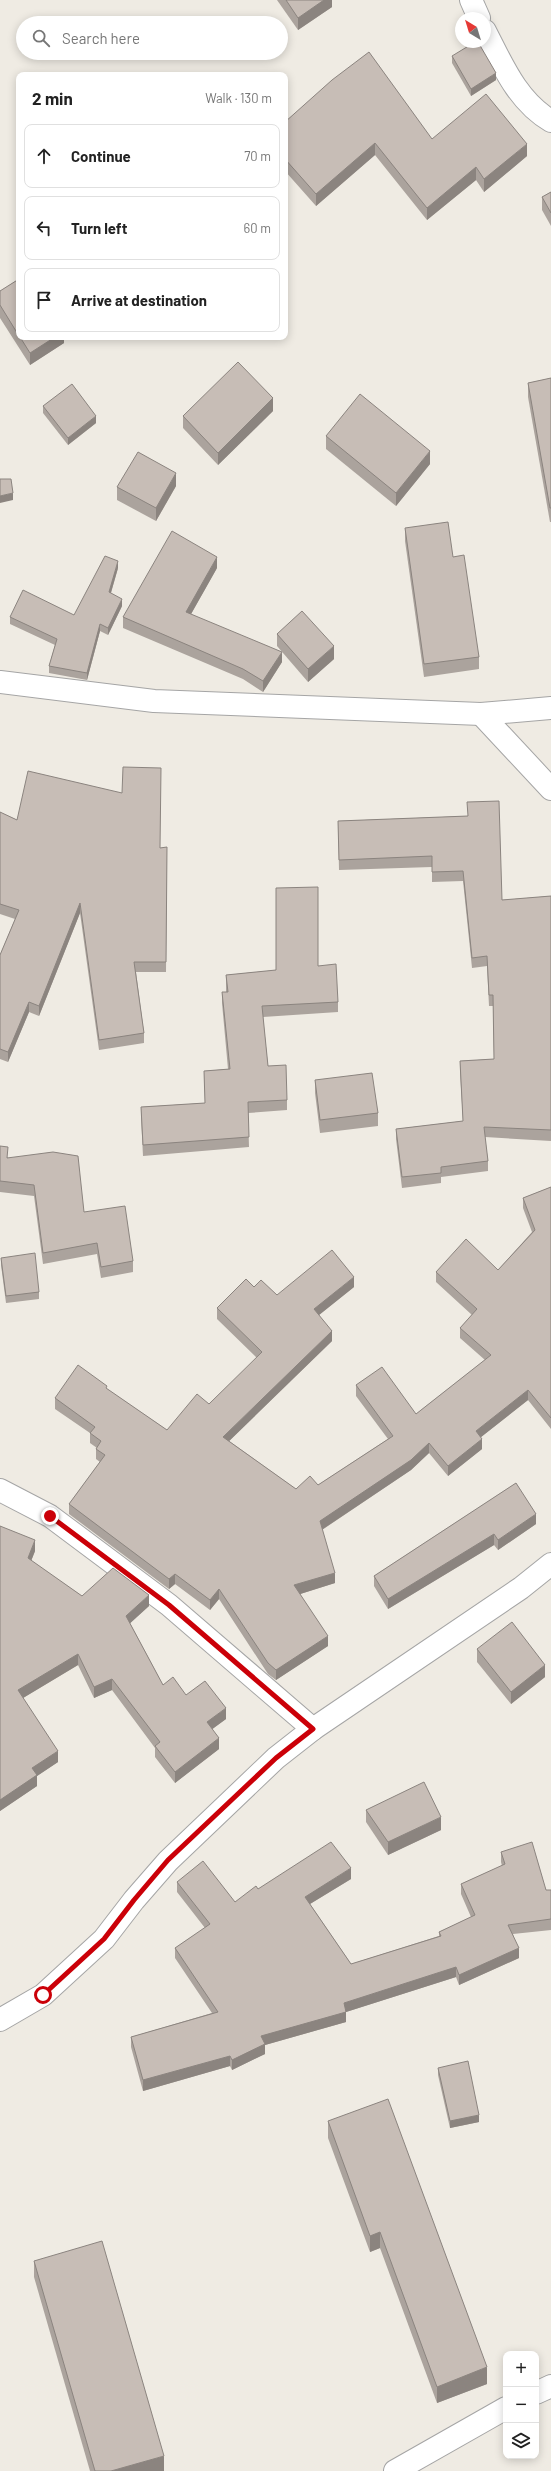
<!DOCTYPE html>
<html lang="en">
<head>
<meta charset="utf-8">
<style>
  body { margin:0; font-family:Barlow,sans-serif; background:#f6f6f6; color:#222 }
  .controls { position:absolute; right:12px; bottom:12px; display:grid; overflow:hidden; border-radius:8px; box-shadow:0 2px 10px #0003 }
  .controls button { width:36px; height:36px; display:grid; place-items:center; padding:0; border:0; border-bottom:1px solid #e0e0e0; background:#fff; color:#222; font:20px sans-serif }
  .compass { position:absolute; left:455px; top:12px; width:36px; height:36px; border-radius:50%; background:#fff; box-shadow:0 2px 10px #0003; rotate:322deg }
  .stop { position:absolute; width:12px; height:12px; margin:-9px; border:3px solid #cb0008; border-radius:50%; background:#fff }
  .stop.end { background:#cb0008; border-color:#fff; box-shadow:0 1px 4px #0008 }
  .list { margin:0; padding:0; list-style:none }
  h2 { display:flex; justify-content:space-between; align-items:center; height:52px; margin:0; padding:0 16px; font-size:17px }
  h2 small { font-size:13px; font-weight:400; color:#767676 }
  .list li { display:grid; grid-template-columns:26px 1fr auto; gap:12px; align-items:center; box-sizing:border-box; height:64px; margin:0 8px 8px; padding:0 8px; border:1px solid #e0e0e0; border-radius:8px }
  .list b { display:block; font-size:15px; white-space:nowrap }
  .list em { font-size:13px; font-style:normal; color:#767676 }
  .icon { flex:none; width:22px; height:22px; fill:none; stroke:currentColor; stroke-width:2; stroke-linecap:round; stroke-linejoin:round }
  .map { position:relative; flex:none; width:551px; height:2471px; overflow:hidden }
  .search { position:absolute; background:#fff; box-shadow:0 2px 10px #0003; left:16px; top:16px; width:272px; height:44px; display:flex; align-items:center; gap:10px; box-sizing:border-box; padding:0 14px; border-radius:22px; color:#767676; font-size:15px }
  .panel { position:absolute; background:#fff; box-shadow:0 2px 10px #0003; left:16px; top:72px; width:272px; height:268px; border-radius:8px }
  .map>svg:first-child { display:block }
  .lines { fill:none; stroke-linecap:round; stroke-linejoin:round }
  .minor-casing { stroke:#a5a5a5; stroke-width:24 }
  .minor { stroke:#fff; stroke-width:22 }
  .wall { fill:#aba39d }
  .shaded-wall { fill:#8b847f }
  .building { fill:#c7bdb6; stroke:#8b847f }
  .route { stroke:#cb0008; stroke-width:5 }
</style>
</head>
<body>
<div class="map">
<svg width="551" height="2471" viewBox="0 0 551 2471">
  <rect width="100%" height="100%" fill="#efebe3"/>
  <g class="lines">
    <g class="minor-casing">
      <g id="minor">
        <polyline points="471,0 479,18"/>
        <path d="M485,31C502,64 517,101 551,121"/>
        <polyline points="0,682 154,701 481,714 551,708"/>
        <polyline points="481,714 551,789"/>
        <polyline points="0,1490 50,1516 169,1605 313,1729"/>
        <polyline points="0,2020 43,1995 104,1939 134,1900 168,1861 276,1758 313,1729 521,1588 551,1564"/>
        <polyline points="536,2393 551,2386"/>
        <polyline points="395,2471 506,2408"/>
      </g>
    </g>
    <use href="#minor" class="minor"/>
  </g>
  <g class="wall">
    <polygon points="277,0 332,0 332,7 298,30"/>
    <polygon points="452,56 496,80 471,96 452,63"/>
    <polygon points="285,122 432,139 527,156 484,192 476,180 427,220 375,155 316,206 285,171"/>
    <polygon points="551,192 551,226 542,210 542,197"/>
    <polygon points="19,279 19,337 64,337 64,343 30,365 0,318 0,291"/>
    <polygon points="551,378 551,522 550,522 528,397 528,383"/>
    <polygon points="43,406 96,423 68,445 43,413"/>
    <polygon points="273,411 218,465 183,428 183,416"/>
    <polygon points="326,436 430,464 396,506 326,449"/>
    <polygon points="176,486 156,521 117,500 117,487"/>
    <polygon points="405,528 453,557 479,657 479,669 424,677 405,541"/>
    <polygon points="118,568 111,593 122,606 108,635 100,631 87,680 49,673 49,666 55,645 10,624 10,617 74,615"/>
    <polygon points="217,568 191,614 282,662 263,692 243,679 123,628 123,617"/>
    <polygon points="277,634 334,659 308,682 277,646"/>
    <polygon points="0,812 17,820 160,848 167,847 166,972 136,972 144,1033 144,1043 99,1050 80,913 39,1016 29,1012 8,1062 0,1059 0,955 15,919 0,914"/>
    <polygon points="468,816 502,900 551,896 551,1141 485,1137 488,1161 488,1171 441,1177 441,1183 402,1188 396,1139 396,1129 463,1121 460,1072 460,1061 494,1059 493,1006 489,1006 487,966 472,968 463,881 432,882 432,867 339,870 338,821"/>
    <polygon points="318,966 338,1002 338,1012 263,1017 268,1066 287,1100 287,1110 248,1113 249,1147 143,1156 141,1117 141,1107 205,1103 204,1071 228,1069 222,1003 222,992 226,992 226,975"/>
    <polygon points="315,1080 378,1113 378,1126 320,1133 315,1093"/>
    <polygon points="0,1146 8,1158 84,1212 133,1261 133,1272 101,1278 97,1254 43,1264 34,1196 0,1192"/>
    <polygon points="551,1187 551,1429 528,1400 481,1437 482,1449 448,1476 429,1453 411,1470 322,1530 335,1583 300,1594 328,1646 276,1680 268,1674 219,1599 210,1610 175,1584 169,1589 69,1514 69,1504 100,1462 96,1459 96,1449 97,1448 90,1443 90,1433 55,1409 55,1398 107,1389 167,1430 209,1404 257,1358 217,1319 217,1308 254,1287 277,1295 354,1287 319,1315 332,1341 229,1441 296,1489 318,1485 388,1439 356,1396 356,1385 416,1414 485,1360 460,1338 460,1328 472,1315 436,1282 436,1272 498,1270 532,1232 523,1208 523,1198"/>
    <polygon points="1,1258 39,1292 39,1299 6,1303 1,1265"/>
    <polygon points="516,1483 536,1524 498,1550 494,1545 388,1609 374,1586 374,1576"/>
    <polygon points="0,1526 35,1551 31,1561 82,1596 149,1606 130,1623 163,1685 186,1695 226,1719 212,1729 219,1749 175,1783 155,1757 155,1748 112,1690 94,1698 78,1665 23,1698 58,1762 37,1776 37,1786 0,1811"/>
    <polygon points="477,1649 545,1677 511,1704 477,1662"/>
    <polygon points="366,1810 441,1830 388,1855 366,1822"/>
    <polygon points="501,1852 546,1890 551,1890 551,1930 513,1934 519,1958 459,1985 456,1977 346,2012 346,2022 265,2045 265,2054 232,2070 230,2066 143,2091 131,2047 131,2037 212,2013 175,1958 175,1948 205,1928 177,1892 177,1882 235,1902 258,1889 351,1879 310,1904 351,1964 439,1936 439,1932 471,1917 461,1894 461,1884 502,1866 501,1862"/>
    <polygon points="438,2068 479,2122 450,2128 438,2075"/>
    <polygon points="328,2121 487,2384 437,2403 380,2248 370,2252 328,2138"/>
    <polygon points="34,2261 164,2471 90,2471 34,2277"/>
  </g>
  <g class="shaded-wall">
    <polygon points="324,0 332,0 332,7 298,30 298,18"/>
    <polygon points="496,73 496,80 471,96 471,89"/>
    <polygon points="375,143 375,155 316,206 316,194"/>
    <polygon points="527,144 527,156 484,192 484,179"/>
    <polygon points="476,167 476,180 427,220 427,208"/>
    <polygon points="55,337 64,337 64,343 30,365 30,353"/>
    <polygon points="273,398 273,411 218,465 218,453"/>
    <polygon points="96,416 96,423 68,445 68,438"/>
    <polygon points="430,451 430,464 396,506 396,493"/>
    <polygon points="176,473 176,486 156,521 156,508"/>
    <polygon points="13,493 13,500 0,503 0,496"/>
    <polygon points="217,557 217,568 186,623 186,612"/>
    <polygon points="118,561 118,568 109,599 109,592"/>
    <polygon points="122,599 122,606 108,635 108,628"/>
    <polygon points="100,624 100,631 87,680 87,673"/>
    <polygon points="334,646 334,659 308,682 308,669"/>
    <polygon points="282,652 282,662 263,692 263,681"/>
    <polygon points="80,903 80,913 39,1016 39,1006"/>
    <polygon points="29,1002 29,1012 8,1062 8,1052"/>
    <polygon points="354,1277 354,1287 314,1319 314,1309"/>
    <polygon points="332,1331 332,1341 223,1447 223,1437"/>
    <polygon points="528,1390 528,1400 476,1441 476,1431"/>
    <polygon points="482,1439 482,1449 448,1476 448,1466"/>
    <polygon points="429,1443 429,1453 411,1470 320,1531 320,1521"/>
    <polygon points="536,1514 536,1524 498,1550 498,1540"/>
    <polygon points="494,1534 494,1545 388,1609 388,1599"/>
    <polygon points="35,1540 35,1551 28,1569 28,1558"/>
    <polygon points="335,1573 335,1583 294,1596 294,1585"/>
    <polygon points="175,1574 175,1584 169,1589 169,1579"/>
    <polygon points="219,1589 219,1599 210,1610 210,1600"/>
    <polygon points="149,1595 149,1606 126,1627 126,1616"/>
    <polygon points="328,1636 328,1646 276,1680 276,1670"/>
    <polygon points="78,1654 78,1665 18,1701 18,1690"/>
    <polygon points="545,1665 545,1677 511,1704 511,1692"/>
    <polygon points="112,1679 112,1690 94,1698 94,1687"/>
    <polygon points="226,1708 226,1719 207,1733 207,1722"/>
    <polygon points="219,1738 219,1749 175,1783 175,1772"/>
    <polygon points="58,1751 58,1762 37,1776 37,1786 0,1811 0,1800 32,1768"/>
    <polygon points="441,1817 441,1830 388,1855 388,1842"/>
    <polygon points="351,1868 351,1879 305,1907 305,1897"/>
    <polygon points="519,1948 519,1958 459,1985 459,1975"/>
    <polygon points="456,1967 456,1977 346,2012 346,2022 265,2045 265,2054 232,2070 232,2060 261,2036 344,2003"/>
    <polygon points="230,2056 230,2066 143,2091 143,2080"/>
    <polygon points="479,2115 479,2122 450,2128 450,2121"/>
    <polygon points="380,2232 380,2248 370,2252 370,2236"/>
    <polygon points="487,2367 487,2384 437,2403 437,2387"/>
    <polygon points="164,2456 164,2471 111,2471"/>
  </g>
  <g class="building">
    <polygon points="286,0 324,0 298,18"/>
    <polygon points="475,42 478,42 496,73 471,89 452,56"/>
    <polygon points="369,52 432,139 486,94 527,144 484,179 476,167 427,208 375,143 316,194 285,159 285,122 332,80"/>
    <polygon points="551,192 551,213 542,197"/>
    <polygon points="19,279 19,336 0,305 0,291"/>
    <polygon points="20,337 55,337 30,353"/>
    <polygon points="238,362 273,398 218,453 183,416"/>
    <polygon points="551,378 551,508 550,508 528,383"/>
    <polygon points="72,384 96,416 68,438 43,406"/>
    <polygon points="360,394 430,451 396,493 326,436"/>
    <polygon points="138,452 176,473 156,508 117,487"/>
    <polygon points="0,479 11,479 13,493 0,496"/>
    <polygon points="448,522 453,557 464,555 479,657 424,664 405,528"/>
    <polygon points="172,531 217,557 186,612 282,652 263,681 243,669 123,617"/>
    <polygon points="105,556 118,561 109,592 122,599 108,628 100,624 87,673 49,666 57,639 10,617 23,590 74,615"/>
    <polygon points="302,611 334,646 308,669 277,634"/>
    <polygon points="123,767 161,768 160,848 167,847 166,962 134,962 144,1033 99,1040 80,903 39,1006 29,1002 8,1052 0,1049 0,955 19,910 0,904 0,812 17,820 28,771 122,793"/>
    <polygon points="499,801 502,900 551,896 551,1130 484,1127 488,1161 441,1167 441,1173 402,1177 396,1129 463,1121 460,1061 494,1059 493,995 489,995 487,956 472,958 463,871 432,872 432,856 339,860 338,821 468,816 467,802"/>
    <polygon points="318,887 318,966 336,964 338,1002 262,1006 268,1066 286,1065 287,1100 248,1102 249,1137 143,1145 141,1107 205,1103 204,1071 230,1069 222,992 228,992 226,975 276,970 276,888"/>
    <polygon points="372,1073 378,1113 320,1120 315,1080"/>
    <polygon points="0,1146 8,1147 7,1158 53,1152 78,1156 84,1212 125,1206 133,1261 101,1267 97,1243 43,1253 34,1185 0,1181"/>
    <polygon points="551,1187 551,1418 528,1390 476,1431 482,1439 448,1466 429,1443 411,1460 320,1521 335,1573 294,1585 328,1636 276,1670 268,1663 219,1589 210,1600 175,1574 169,1579 69,1504 105,1455 96,1449 101,1441 90,1433 95,1427 55,1398 78,1365 107,1386 106,1388 167,1430 197,1394 209,1404 262,1352 217,1308 246,1279 254,1287 261,1280 277,1295 332,1250 354,1277 314,1309 332,1331 223,1437 296,1489 310,1476 318,1485 393,1436 356,1385 382,1367 416,1414 491,1355 460,1328 477,1309 436,1272 466,1239 498,1270 535,1230 523,1198"/>
    <polygon points="35,1253 39,1292 6,1296 1,1258"/>
    <polygon points="516,1483 536,1514 498,1540 494,1534 388,1599 374,1576"/>
    <polygon points="0,1526 35,1540 28,1558 82,1596 113,1568 149,1595 126,1616 163,1685 173,1677 186,1695 205,1681 226,1708 207,1722 219,1738 175,1772 155,1746 160,1742 112,1679 94,1687 78,1654 18,1690 58,1751 32,1768 37,1775 0,1800"/>
    <polygon points="512,1622 545,1665 511,1692 477,1649"/>
    <polygon points="424,1782 441,1817 388,1842 366,1810"/>
    <polygon points="331,1842 351,1868 305,1897 351,1964 441,1936 439,1932 475,1915 461,1884 505,1864 501,1852 532,1842 546,1890 551,1890 551,1919 508,1925 519,1948 459,1975 456,1967 344,2003 346,2012 261,2036 265,2044 232,2060 230,2056 143,2080 131,2037 218,2012 175,1948 210,1924 177,1882 203,1861 235,1902 256,1886 258,1889"/>
    <polygon points="468,2061 479,2115 450,2121 438,2068"/>
    <polygon points="388,2099 487,2367 437,2387 380,2232 370,2236 328,2121"/>
    <polygon points="102,2241 164,2456 111,2471 95,2471 34,2261"/>
  </g>
  <g class="lines">
    <polyline class="route" points="43,1995 104,1939 134,1900 168,1860 276,1758 313,1729 169,1605 50,1516"/>
  </g>
</svg>
<div class="controls">
<button>+</button>
<button>−</button>
<button><svg class="icon" aria-label="layers" viewBox="0 0 24 24"><path d="M12 4l9 5-9 5-9-5zM3 14l9 5 9-5"/></svg></button>
</div>
<svg class="compass" viewBox="-18 -18 36 36"><path d="M0-13l5 13h-10z" fill="#e53935"/><path d="M0 13l5-13h-10z" fill="#767676"/></svg>
<div class="stop" style="left:43px;top:1995px"></div>
<div class="stop end" style="left:50px;top:1516px"></div>
<div class="search"><svg class="icon" aria-label="search" viewBox="0 0 24 24"><circle cx="10" cy="10" r="6"/><path d="M15 15l6 6"/></svg>Search here</div>
<section class="panel">
<h2>2 min<small>Walk · 130 m</small></h2>
<ul class="list">
<li><svg class="icon" aria-label="ahead" viewBox="0 0 24 24"><path d="M12 20V5M6 11l6-6 6 6"/></svg><div><b>Continue</b></div><em>70 m</em></li>
<li><svg class="icon" aria-label="left" viewBox="0 0 24 24"><path d="M17 20v-9H6M10 6l-5 5 5 5"/></svg><div><b>Turn left</b></div><em>60 m</em></li>
<li><svg class="icon" aria-label="arrive" viewBox="0 0 24 24"><path d="M6 21V4h12l-3 4 3 4H6"/></svg><div><b>Arrive at destination</b></div></li>
</ul>
</section>
</div>
</body>
</html>
